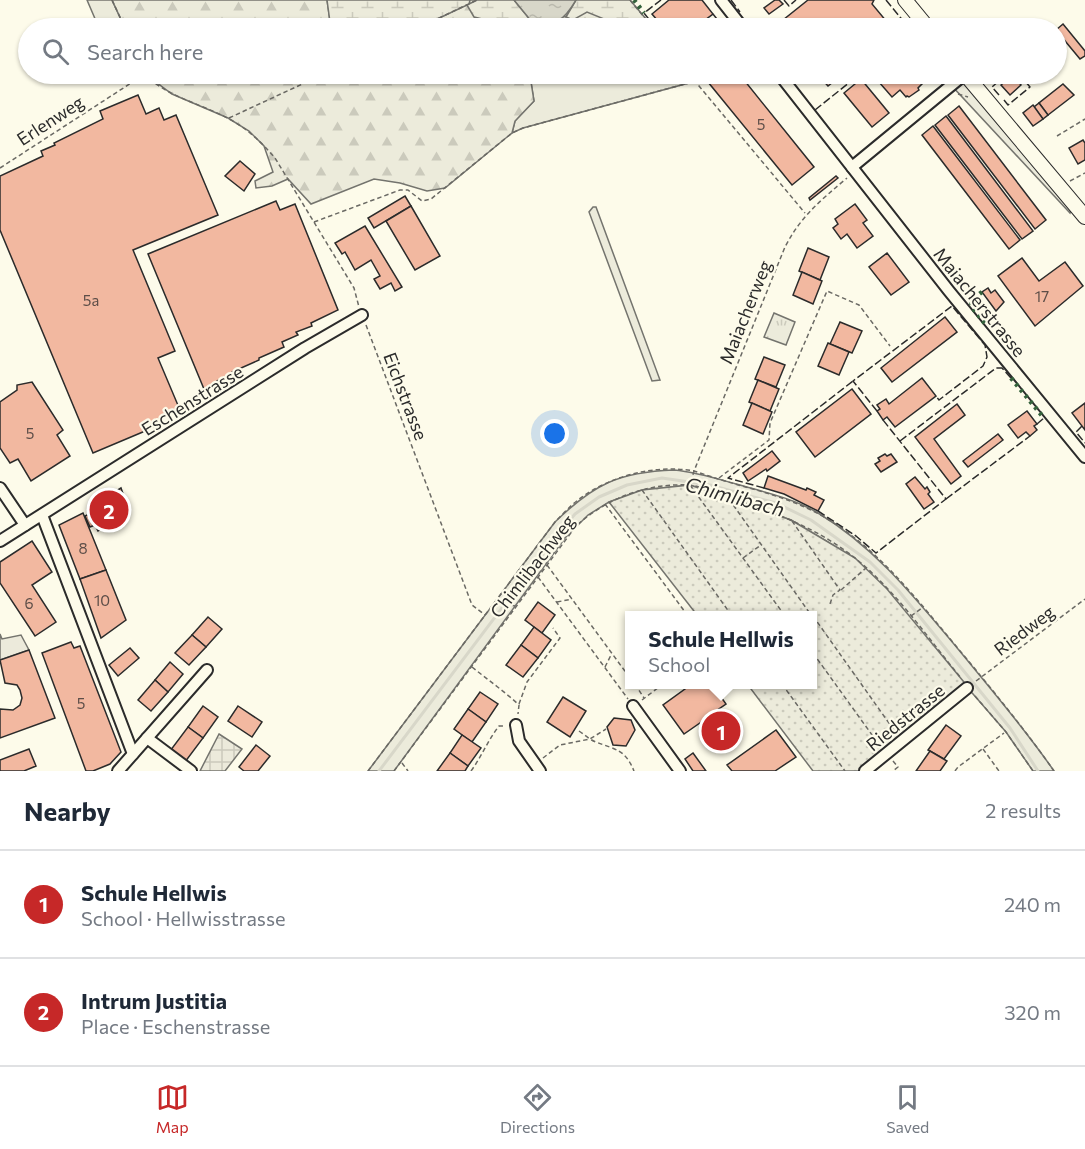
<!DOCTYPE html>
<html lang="en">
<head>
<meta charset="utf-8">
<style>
  body { margin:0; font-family:Commissioner,sans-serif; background:#f2f2f3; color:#1f2937 }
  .you { position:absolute; left:555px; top:434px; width:21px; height:21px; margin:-15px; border:4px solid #fff; border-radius:50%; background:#1a73e8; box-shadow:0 0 0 9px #1a73e833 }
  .badge { display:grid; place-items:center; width:39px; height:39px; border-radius:50%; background:#c62828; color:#fff; font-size:20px; font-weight:700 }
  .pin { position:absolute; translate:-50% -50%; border:3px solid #fff; box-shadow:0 2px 6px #0006 }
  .popup { position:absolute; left:625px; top:611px; width:192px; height:78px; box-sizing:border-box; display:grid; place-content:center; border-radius:0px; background:#fff; filter:drop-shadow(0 2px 4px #0005); font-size:20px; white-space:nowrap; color:#747a83 }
  .popup b { font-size:22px; color:#1f2937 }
  .popup::after { content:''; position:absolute; left:50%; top:100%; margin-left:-12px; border:12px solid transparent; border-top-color:#fff }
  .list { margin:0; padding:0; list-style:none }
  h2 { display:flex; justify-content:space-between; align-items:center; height:78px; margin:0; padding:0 24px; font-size:26px }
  h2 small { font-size:20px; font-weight:400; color:#747a83 }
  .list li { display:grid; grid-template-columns:39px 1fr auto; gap:18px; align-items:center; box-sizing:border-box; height:108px; padding:0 24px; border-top:2px solid #e0e1e3 }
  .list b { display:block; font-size:22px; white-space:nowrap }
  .list p { margin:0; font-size:20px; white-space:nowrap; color:#747a83 }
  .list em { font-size:20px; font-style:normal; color:#747a83 }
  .icon { flex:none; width:33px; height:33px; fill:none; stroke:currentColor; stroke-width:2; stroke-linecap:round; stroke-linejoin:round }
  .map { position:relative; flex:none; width:1085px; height:771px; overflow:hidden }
  .search { position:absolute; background:#fff; box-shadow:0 2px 4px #0004; left:18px; right:18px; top:18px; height:66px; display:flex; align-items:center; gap:15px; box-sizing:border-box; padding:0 21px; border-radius:33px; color:#747a83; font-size:22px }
  .sheet { height:294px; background:#fff }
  nav { display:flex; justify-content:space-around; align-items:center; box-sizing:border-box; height:84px; border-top:2px solid #e0e1e3; background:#fff; font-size:16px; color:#747a83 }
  nav a { display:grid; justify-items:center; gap:3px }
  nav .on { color:#c62828 }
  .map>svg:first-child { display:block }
  .grass { fill:#ecebdb; stroke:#74746e; stroke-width:1.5 }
  .forest { fill:url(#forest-firs); stroke:#74746e; stroke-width:1.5 }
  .wetland { fill:url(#wetland-marsh); stroke:#74746e; stroke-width:1.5 }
  .park { fill:url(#park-tufts); stroke:#74746e; stroke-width:1.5 }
  .garden { fill:url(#garden-dots); stroke:#74746e; stroke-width:1.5 }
  .parking { fill:#eceadb; stroke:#74746e; stroke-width:1.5 }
  .plaza { fill:url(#plaza-grid); stroke:#74746e; stroke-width:1.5 }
  .water { fill:url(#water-ripples); stroke:#74746e; stroke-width:1.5 }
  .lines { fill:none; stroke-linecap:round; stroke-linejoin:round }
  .stream { stroke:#d8d7c9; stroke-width:3 }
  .building { fill:#f2b8a0; stroke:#2b2b2b; stroke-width:1.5 }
  .minor-casing { stroke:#2b2b2b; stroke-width:14 }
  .major-casing { stroke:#2b2b2b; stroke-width:16 }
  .path { stroke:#6a6964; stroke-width:1.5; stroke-dasharray:4.5 3; stroke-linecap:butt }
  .minor { stroke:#fdfbea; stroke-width:10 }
  .major { stroke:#fdfbea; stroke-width:14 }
  .hedge { stroke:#34623c; stroke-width:4.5; stroke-dasharray:3 4.5; stroke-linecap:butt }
  .fence { stroke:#2b2b2b; stroke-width:1.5; stroke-dasharray:8 3; stroke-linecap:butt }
  .labels { text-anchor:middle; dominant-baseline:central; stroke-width:4.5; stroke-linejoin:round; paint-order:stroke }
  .number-label { font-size:15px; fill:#5d4e48 }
  .street-label { font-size:18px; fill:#2b2b2b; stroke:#fdfbea }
  .water-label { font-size:20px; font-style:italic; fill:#2b2b2b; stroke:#fdfbea }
</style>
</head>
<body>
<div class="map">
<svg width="1085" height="771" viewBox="0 0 1085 771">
  <defs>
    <pattern id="forest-firs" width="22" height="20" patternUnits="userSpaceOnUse" patternTransform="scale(1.5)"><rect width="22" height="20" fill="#ecebdb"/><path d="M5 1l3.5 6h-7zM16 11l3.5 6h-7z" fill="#cbcabc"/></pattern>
    <pattern id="wetland-marsh" width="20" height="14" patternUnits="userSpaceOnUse" patternTransform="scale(1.5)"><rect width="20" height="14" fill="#ecebdb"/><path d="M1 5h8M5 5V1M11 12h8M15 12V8" fill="none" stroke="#cbcabc"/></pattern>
    <pattern id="park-tufts" width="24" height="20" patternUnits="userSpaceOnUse" patternTransform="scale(1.5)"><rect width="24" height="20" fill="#ecebdb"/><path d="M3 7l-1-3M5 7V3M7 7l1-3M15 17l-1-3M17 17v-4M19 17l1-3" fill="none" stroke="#cbcabc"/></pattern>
    <pattern id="garden-dots" width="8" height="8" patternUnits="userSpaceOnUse" patternTransform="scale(1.5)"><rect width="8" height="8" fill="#ecebdb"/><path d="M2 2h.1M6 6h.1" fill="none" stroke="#cbcabc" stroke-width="1.8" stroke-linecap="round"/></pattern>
    <pattern id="plaza-grid" width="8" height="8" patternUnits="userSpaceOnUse" patternTransform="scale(1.5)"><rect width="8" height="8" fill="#eceadb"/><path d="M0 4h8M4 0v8" fill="none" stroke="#cbc9bc"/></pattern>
    <pattern id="water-ripples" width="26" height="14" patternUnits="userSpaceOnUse" patternTransform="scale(1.5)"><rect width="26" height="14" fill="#d8d7c9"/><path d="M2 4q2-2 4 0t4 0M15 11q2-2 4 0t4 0" fill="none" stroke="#bab9ad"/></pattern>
  </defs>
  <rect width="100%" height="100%" fill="#fdfbea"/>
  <g class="grass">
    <polygon points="87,0 112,0 125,28 99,28"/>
    <polygon points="570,74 689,74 696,81 523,128 512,133 515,121 534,101 531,82 550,76 567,76"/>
    <polygon points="965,74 1073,203 1070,213 951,85"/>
    <polygon points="593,207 596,207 660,380 652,381 589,212"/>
    <path d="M674,470C696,472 715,478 736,484C764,492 793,498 818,513C875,547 916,599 958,649C991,689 1025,729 1054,771H1033L1006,732L855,558L791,520L690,485L642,490L609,502L588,515L565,538L394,771H368L555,522C594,484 619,472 674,470Z"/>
  </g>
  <g class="forest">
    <polygon points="112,0 327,0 330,21 347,22 346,28 125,28"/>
    <polygon points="470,0 513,0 524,11 566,17 576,0 593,0 633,28 418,28 468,4"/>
    <polygon points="145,74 144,74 570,74 567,76 550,76 531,82 534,101 515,121 512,133 445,188 427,191 400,183 374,179 311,204 288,179 272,186 256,188 255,181 273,172 264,146 249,131 228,118 172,94"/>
  </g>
  <g class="wetland">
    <polygon points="327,0 470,0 469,4 477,0 514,0 532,22 515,27 474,17 467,5 418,28 346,28 346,22 330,22"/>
    <polygon points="576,0 630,0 646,19 635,28 626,28 587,12 573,20 566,17"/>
  </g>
  <polygon class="park" points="774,313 795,322 786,345 764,337"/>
  <polygon class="garden" points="690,485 791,520 855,558 887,589 968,687 865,771 813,771 748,685 813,684 813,616 697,615 609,502 642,490"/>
  <polygon class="parking" points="0,634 2,639 21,635 29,650 0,660"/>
  <polygon class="plaza" points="219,734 242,749 225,771 200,771"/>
  <path class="water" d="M514,0H576C563,22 558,24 532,22Z"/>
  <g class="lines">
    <polyline class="stream" points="379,771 554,539 575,514 599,497 627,485 662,478 710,485 776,503 811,520 870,562 898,590 1010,728 1038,771"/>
  </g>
  <g class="building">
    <polygon points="669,0 702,0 713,14 694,28 664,28 652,14"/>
    <polygon points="775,0 779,0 783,4 769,14 764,8"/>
    <polygon points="808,0 874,0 872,4 892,28 773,28"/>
    <polygon points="1063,24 1085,51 1085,56 1080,59 1056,30"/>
    <polygon points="718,74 743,74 747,78 744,80 814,167 792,185 708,82"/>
    <polygon points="817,74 843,74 828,86"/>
    <polygon points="872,74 928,74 930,76 918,88 919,90 909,97 907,96 906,97 900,90 892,97"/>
    <polygon points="1013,75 1021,85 1010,95 1001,85"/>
    <polygon points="861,79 889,113 872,127 844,93"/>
    <polygon points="1063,84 1074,95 1048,115 1039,103"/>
    <polygon points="138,95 146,114 159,108 164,120 176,115 218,215 133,250 175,351 158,358 180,410 155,421 157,426 93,453 0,230 0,176 43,156 41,151 55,145 54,143 103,119 100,111"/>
    <polygon points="1039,103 1048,115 1043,119 1034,107"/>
    <polygon points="1033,105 1043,119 1033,126 1023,113"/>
    <polygon points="959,106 1046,220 1035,229 948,115"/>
    <polygon points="946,116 1033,231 1022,239 935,125"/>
    <polygon points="933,126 1020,240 1009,249 922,135"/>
    <polygon points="1083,140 1085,143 1085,160 1078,164 1069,148"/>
    <polygon points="240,161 255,174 244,191 225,176"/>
    <polygon points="836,176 838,178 810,200 809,198"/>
    <polygon points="405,196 411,206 374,228 368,218"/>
    <polygon points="276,201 280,210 295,204 338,310 311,323 312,326 296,332 298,335 282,342 284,347 259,358 259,360 232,372 232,374 217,381 218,384 204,389 148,254"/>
    <polygon points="855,204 867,220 863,223 873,236 857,248 847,234 841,239 833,228 838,224 835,219"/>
    <polygon points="411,206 440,256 415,270 386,221"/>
    <polygon points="365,226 402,287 395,291 391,283 380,289 374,279 380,276 371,260 355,270 345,252 342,254 335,243"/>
    <polygon points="808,248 829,257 820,280 799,271"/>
    <polygon points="887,253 909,282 891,295 869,267"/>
    <polygon points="1022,258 1039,281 1065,262 1083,286 1035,326 998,276"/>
    <polygon points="802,272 822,281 813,304 793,295"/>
    <polygon points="988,288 991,293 995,290 1004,302 996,311 982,292"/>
    <polygon points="945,317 957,332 892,382 881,368"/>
    <polygon points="840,322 862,331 852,353 830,344"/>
    <polygon points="828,343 849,352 839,375 818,366"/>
    <polygon points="764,357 785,365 776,387 755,379"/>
    <polygon points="922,378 936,396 895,427 887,417 883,420 877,411 880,409 877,405 886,399 889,404"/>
    <polygon points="758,380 779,389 770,411 749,402"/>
    <polygon points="32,382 63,430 57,435 70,456 31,481 18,459 10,463 0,448 0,402 17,390 17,385"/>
    <polygon points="852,389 871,414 815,457 796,432"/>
    <polygon points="752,403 772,412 763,434 743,425"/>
    <polygon points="1085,403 1085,430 1072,413"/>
    <polygon points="957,404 965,415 934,439 961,476 951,484 915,437"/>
    <polygon points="1027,411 1037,424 1034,426 1037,430 1030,436 1026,432 1018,438 1008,425"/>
    <polygon points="998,434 1003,440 968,467 963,461"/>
    <polygon points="772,451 780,461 767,471 766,469 748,481 743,473"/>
    <polygon points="885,454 887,456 891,454 897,462 881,472 875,464 880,461 878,458"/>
    <polygon points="768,476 806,490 807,488 816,492 814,495 824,500 818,511 784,494 764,488"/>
    <polygon points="915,477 925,489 927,487 930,492 928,494 934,502 924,509 906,484"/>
    <polygon points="121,488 129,511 98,531 95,525 90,527 85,516 91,513 89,508"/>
    <polygon points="83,513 106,570 80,579 59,525"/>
    <polygon points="32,541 52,572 32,585 56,622 35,636 0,583 0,562"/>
    <polygon points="106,570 126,620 101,638 80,579"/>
    <polygon points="538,602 555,615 542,633 525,620"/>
    <polygon points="208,617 222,629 206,647 192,635"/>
    <polygon points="534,627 551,640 538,658 521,645"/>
    <polygon points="192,635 206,647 189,665 175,653"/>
    <polygon points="71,642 74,648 80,646 121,752 110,764 93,771 86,771 42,653"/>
    <polygon points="521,645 538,658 523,677 506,665"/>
    <polygon points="130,648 139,658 118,676 109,665"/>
    <polygon points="29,650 55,718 0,738 0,709 13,710 20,705 22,698 20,690 17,685 5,683 0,660"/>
    <polygon points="170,662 183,674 168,692 155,680"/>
    <polygon points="155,680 168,692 151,711 138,700"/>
    <polygon points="692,684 712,684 726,704 716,711 723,720 716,725 710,716 684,734 663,705"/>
    <polygon points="480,692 498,704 486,722 468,709"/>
    <polygon points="563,697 586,711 570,737 547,722"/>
    <polygon points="203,706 218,717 203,738 188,727"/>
    <polygon points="238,706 262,722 252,737 228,721"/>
    <polygon points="468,709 486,722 472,742 454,729"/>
    <polygon points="614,718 631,720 635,730 626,746 613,745 607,727"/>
    <polygon points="946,725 961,736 944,759 928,750"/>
    <polygon points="188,727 203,738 185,762 170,751"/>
    <polygon points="776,730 796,757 775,771 732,771 727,765"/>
    <polygon points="462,735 481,748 468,766 450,753"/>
    <polygon points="256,745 270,756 258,771 244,771 239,767"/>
    <polygon points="29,749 36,766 24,771 0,771 0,760"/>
    <polygon points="930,751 947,761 940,771 916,771"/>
    <polygon points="450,753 468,766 465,771 437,771"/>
    <polygon points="693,753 706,771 693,771 685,759"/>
  </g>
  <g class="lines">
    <g class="minor-casing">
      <g id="minor">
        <polyline points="721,0 743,28"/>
        <polyline points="779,74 949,291 1085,457"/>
        <polyline points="852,167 965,74"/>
        <polyline points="0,488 25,525"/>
        <polyline points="42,515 133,754"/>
        <polyline points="0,541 305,348 362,315"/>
        <polyline points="633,706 680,771"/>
        <polyline points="516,725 519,741 540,771"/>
        <polyline points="147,738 191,771"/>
        <polyline points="118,771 207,670"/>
        <polyline points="865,771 967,688"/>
      </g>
    </g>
    <g class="major-casing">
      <g id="major">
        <polyline points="905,0 928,28"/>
        <polyline points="965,74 1085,217"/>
      </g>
    </g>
    <g class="path">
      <polyline points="112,0 125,28"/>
      <polyline points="630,0 653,28"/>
      <polyline points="418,28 477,0"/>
      <path d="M144,74C169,98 200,103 229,119C248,129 261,142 275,158L354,288L359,307"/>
      <polyline points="689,74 805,213"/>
      <polyline points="958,94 968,97"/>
      <polyline points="229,118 324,74"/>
      <polyline points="1057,136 1085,119"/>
      <polyline points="0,168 145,74"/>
      <polyline points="1070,181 1085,173"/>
      <polyline points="314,222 400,190 408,190 422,201 431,199 512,133 523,128 696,81"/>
      <polyline points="366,325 472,605 485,615"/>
      <polyline points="719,478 769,440 770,423 827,291 859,305 890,346"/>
      <polyline points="642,490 732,616"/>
      <polyline points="729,499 811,615"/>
      <polyline points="605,504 688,616"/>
      <polyline points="792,521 840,590 833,595 830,604"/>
      <polyline points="743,558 761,545"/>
      <polyline points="547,565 630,678"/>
      <polyline points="538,577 628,699"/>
      <polyline points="841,590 866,568"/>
      <polyline points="496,601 515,606"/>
      <polyline points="557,602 572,599"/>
      <path d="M785,616L690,485L694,471L785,247C801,216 820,201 847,178"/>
      <polyline points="813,616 896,733"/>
      <polyline points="911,616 922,608"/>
      <polyline points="813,653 880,746"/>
      <path d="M472,667C488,680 504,691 519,705L518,714"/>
      <polyline points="605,667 611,655"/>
      <polyline points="976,681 1085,599"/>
      <polyline points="635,684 644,698"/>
      <polyline points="782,684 845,771"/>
      <polyline points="975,696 1006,732 1033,771"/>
      <polyline points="642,700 663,684"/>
      <polyline points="519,704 527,682 560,638 553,628"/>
      <path d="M579,731C585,735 590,740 596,742C616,750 625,749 634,771"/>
      <polyline points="983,749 999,771"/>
      <polyline points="543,758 560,745 590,739 606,729"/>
      <polyline points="893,761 898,767 893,771"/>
      <polyline points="402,763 408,771"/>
      <path d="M368,771L555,522C562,515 570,506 578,500C609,476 655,464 694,471C704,474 714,478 725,481C755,490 786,497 815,512C873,542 915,597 956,646C990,687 1024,728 1054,771"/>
      <path d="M394,771L576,526C607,498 647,483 689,485C700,486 713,492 724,496C771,511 816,527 855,558C896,591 928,638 961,678"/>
      <path d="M471,771C482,756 488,740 499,726H504"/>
      <polyline points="955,771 958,767 1004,733"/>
    </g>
    <use href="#minor" class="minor"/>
    <use href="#major" class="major"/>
    <g class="hedge">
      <polyline points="634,0 644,13"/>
      <polyline points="982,292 973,299 971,306 986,325"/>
      <polyline points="1011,378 1044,418"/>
    </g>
    <g class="fence">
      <polyline points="731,0 740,12"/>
      <polyline points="784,0 789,6 796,0"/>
      <polyline points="886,0 909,28"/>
      <polyline points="713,14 720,23"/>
      <polyline points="656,28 644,13 661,0"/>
      <polyline points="692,74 697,80 706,74"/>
      <polyline points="999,95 992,87 1007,74"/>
      <polyline points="1004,100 1008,105 1030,87 1019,74"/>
      <polyline points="815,110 860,74"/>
      <polyline points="877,411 853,381 952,306 985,345 987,357 983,366 939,400 936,396"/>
      <polyline points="1037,424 1044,418"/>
      <polyline points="1082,426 1076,432 1085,443"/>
      <polyline points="900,441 996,368 1002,368 1011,378"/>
      <polyline points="764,488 728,478 853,381"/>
      <polyline points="946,499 1030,436"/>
      <polyline points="818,511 856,536 876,553 946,499 883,420"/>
    </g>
  </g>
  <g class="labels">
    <g class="number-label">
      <text x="761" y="124">5</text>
      <text x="1042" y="296">17</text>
      <text x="91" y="300">5a</text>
      <text x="30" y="433">5</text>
      <text x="83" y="548">8</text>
      <text x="102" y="600">10</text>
      <text x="29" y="603">6</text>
      <text x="81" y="703">5</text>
    </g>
    <g class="street-label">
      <text transform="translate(50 120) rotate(-33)">Erlenweg</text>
      <text transform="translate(980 302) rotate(51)">Maiacherstrasse</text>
      <text transform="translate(745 312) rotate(-68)">Maiacherweg</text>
      <text transform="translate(406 396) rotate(69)">Eichstrasse</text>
      <text transform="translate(192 400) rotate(-32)">Eschenstrasse</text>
      <text transform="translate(532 566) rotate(-52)">Chimlibachweg</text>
      <text transform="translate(1024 630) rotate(-37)">Riedweg</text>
      <text transform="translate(905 717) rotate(-39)">Riedstrasse</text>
    </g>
    <g class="water-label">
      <text transform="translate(735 496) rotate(15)">Chimlibach</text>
    </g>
  </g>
</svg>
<div class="you"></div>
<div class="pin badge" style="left:721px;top:731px">1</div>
<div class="popup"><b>Schule Hellwis</b>School</div>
<div class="pin badge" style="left:109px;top:510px">2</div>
<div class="search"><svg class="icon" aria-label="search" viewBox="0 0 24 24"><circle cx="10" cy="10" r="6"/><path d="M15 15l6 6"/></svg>Search here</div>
</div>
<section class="sheet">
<h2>Nearby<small>2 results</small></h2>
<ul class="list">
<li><span class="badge">1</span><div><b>Schule Hellwis</b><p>School · Hellwisstrasse</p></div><em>240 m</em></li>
<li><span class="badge">2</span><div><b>Intrum Justitia</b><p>Place · Eschenstrasse</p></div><em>320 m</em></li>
</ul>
</section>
<nav>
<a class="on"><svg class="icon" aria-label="map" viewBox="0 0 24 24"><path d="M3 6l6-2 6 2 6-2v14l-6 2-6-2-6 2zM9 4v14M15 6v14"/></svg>Map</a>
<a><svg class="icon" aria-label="directions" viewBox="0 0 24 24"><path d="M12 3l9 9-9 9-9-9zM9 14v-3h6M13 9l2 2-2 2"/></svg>Directions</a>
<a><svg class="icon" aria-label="saved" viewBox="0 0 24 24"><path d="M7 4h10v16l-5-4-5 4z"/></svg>Saved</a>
</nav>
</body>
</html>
